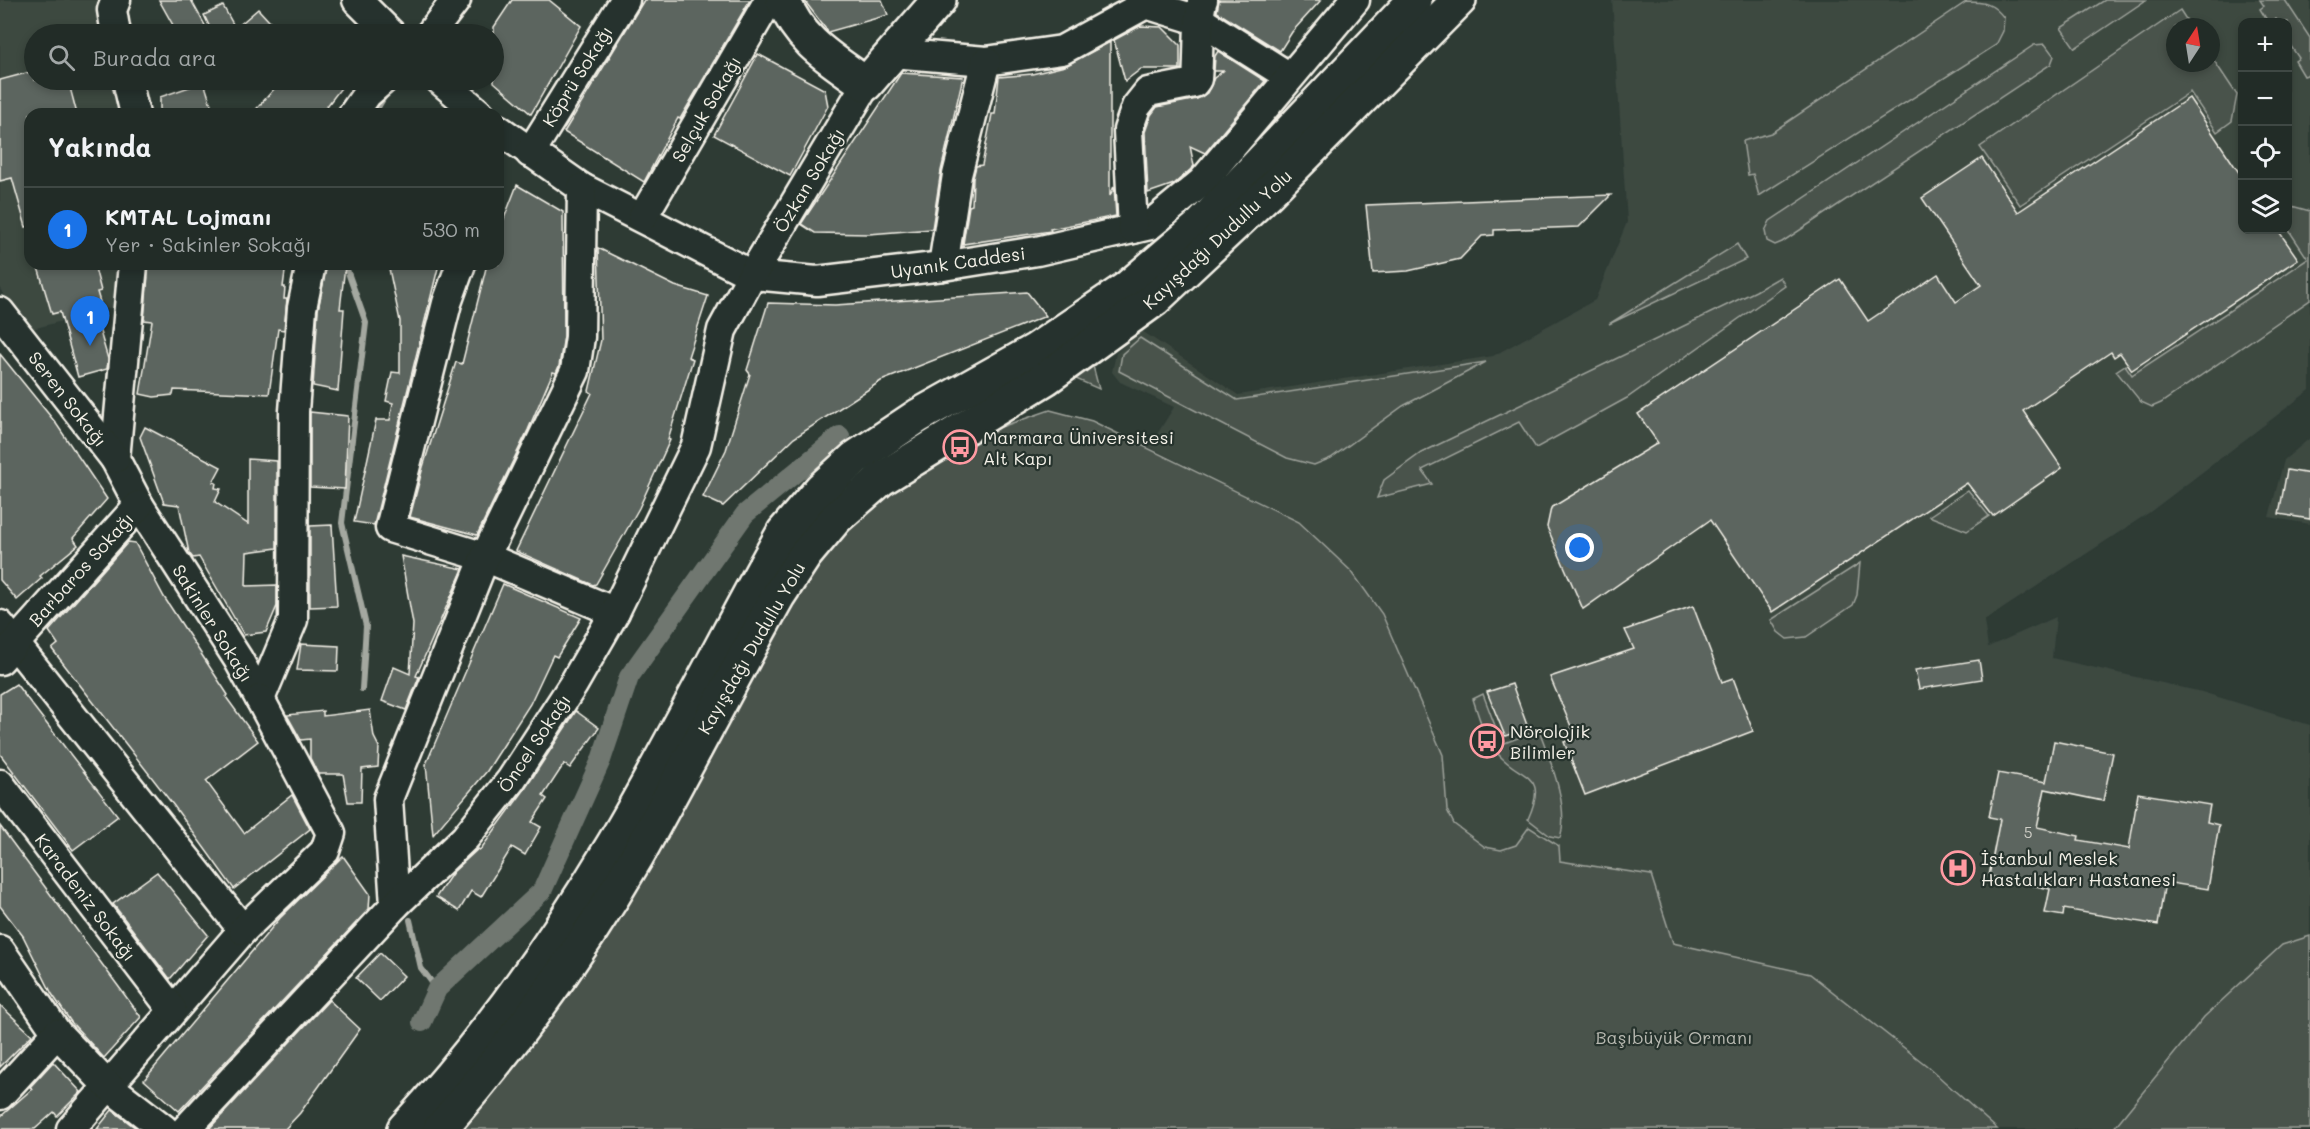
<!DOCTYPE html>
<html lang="tr">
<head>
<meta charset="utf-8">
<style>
  body { margin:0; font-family:Mali,sans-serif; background:#2e3833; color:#f1f3f6 }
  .controls { position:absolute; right:18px; top:18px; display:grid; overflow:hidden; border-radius:12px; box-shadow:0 3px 9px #0003 }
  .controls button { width:54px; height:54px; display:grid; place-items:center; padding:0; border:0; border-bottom:2px solid #3f4844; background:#222c27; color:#f1f3f6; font:30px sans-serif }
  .compass { position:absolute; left:2166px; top:18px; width:54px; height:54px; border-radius:50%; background:#222c27; box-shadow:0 3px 9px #0003; rotate:12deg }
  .you { position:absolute; left:1580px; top:548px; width:21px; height:21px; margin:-15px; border:4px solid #fff; border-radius:50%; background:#1a73e8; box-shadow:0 0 0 9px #1a73e833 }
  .badge { display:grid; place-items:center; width:39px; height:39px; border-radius:50%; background:#1a73e8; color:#fff; font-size:20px; font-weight:700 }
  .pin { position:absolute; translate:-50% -50px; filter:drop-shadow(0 2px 3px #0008) }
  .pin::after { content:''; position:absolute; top:32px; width:21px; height:18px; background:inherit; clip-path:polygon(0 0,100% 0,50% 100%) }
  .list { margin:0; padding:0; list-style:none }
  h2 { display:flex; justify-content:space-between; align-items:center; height:78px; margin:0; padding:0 24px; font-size:26px }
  h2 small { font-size:20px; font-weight:400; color:#a2a7a7 }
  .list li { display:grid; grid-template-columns:39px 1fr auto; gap:18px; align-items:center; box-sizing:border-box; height:84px; padding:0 24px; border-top:2px solid #3f4844 }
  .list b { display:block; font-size:22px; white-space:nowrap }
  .list p { margin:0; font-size:20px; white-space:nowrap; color:#a2a7a7 }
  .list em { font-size:20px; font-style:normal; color:#a2a7a7 }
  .icon { flex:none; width:33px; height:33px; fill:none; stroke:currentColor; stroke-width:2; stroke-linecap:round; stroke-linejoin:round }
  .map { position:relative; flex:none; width:2310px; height:1129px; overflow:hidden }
  .search { position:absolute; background:#222c27; box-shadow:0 3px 9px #0003; left:24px; top:24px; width:480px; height:66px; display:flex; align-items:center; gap:15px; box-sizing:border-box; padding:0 21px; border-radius:33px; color:#a2a7a7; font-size:22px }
  .panel { position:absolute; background:#222c27; box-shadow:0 3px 9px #0003; left:24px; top:108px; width:480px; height:162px; border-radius:18px }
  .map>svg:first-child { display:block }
  .built { fill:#3c4841; fill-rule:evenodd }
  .green { fill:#48524c; stroke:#9ea29a; stroke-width:1.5 }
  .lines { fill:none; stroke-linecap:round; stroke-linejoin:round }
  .stream { stroke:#a4a8a0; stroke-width:6 }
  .canal { stroke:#6f7770; stroke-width:20 }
  .building { fill:#5c655e; stroke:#f4f1e8; stroke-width:1.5 }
  .minor-casing { stroke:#f4f1e8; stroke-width:33 }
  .major-casing { stroke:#f4f1e8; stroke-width:38 }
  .minor { stroke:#26332d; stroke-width:28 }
  .major { stroke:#26332d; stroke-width:33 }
  .labels { text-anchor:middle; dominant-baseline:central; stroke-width:4.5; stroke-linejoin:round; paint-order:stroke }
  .number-label { font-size:15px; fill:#cecec6 }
  .street-label { font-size:18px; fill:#f4f1e8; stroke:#26332d }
  .poi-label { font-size:18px; fill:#f4f1e8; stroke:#26332d; text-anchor:start }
  .park-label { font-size:18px; fill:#b8b9b1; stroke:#26332d }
</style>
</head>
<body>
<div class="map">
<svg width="2310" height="1129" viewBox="0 0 2310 1129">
  <rect width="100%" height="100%" fill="#2e3b34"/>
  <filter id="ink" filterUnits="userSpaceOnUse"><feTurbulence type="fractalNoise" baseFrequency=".0167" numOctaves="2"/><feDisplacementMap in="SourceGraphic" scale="12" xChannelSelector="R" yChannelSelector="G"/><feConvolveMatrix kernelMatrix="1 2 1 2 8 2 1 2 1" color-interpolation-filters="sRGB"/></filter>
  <g filter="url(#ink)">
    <g class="built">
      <polygon points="0,0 110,0 109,34 34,34 34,80 120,80 127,114 30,114 30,264 127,264 124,304 29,330 0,289"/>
      <path d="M1612,0H2310V390L2150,512L1984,621L1988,647L2056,617L2052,658L2202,692L2310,725V936L2282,945L2204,1017L2113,1129H1997L1926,1065L1810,974L1673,943L1651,875L1559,861L1529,827L1516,845L1501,850L1485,847L1454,824L1447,810L1443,755L1382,614L1299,522L1149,447L1174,407L1120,382L1112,372L1116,353L1142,331L1238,395L1493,356L1595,300L1627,222ZM2242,22H2288V230H2242ZM2175,27H2211V63H2175Z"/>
      <polygon points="2310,438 2310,524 2269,517 2284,460"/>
    </g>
    <g class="green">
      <polygon points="2105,0 2146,0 2075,48 2061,28"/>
      <polygon points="2260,0 2285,0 2310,38 2310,74 2304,76 2295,61 2299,58 2290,45 2288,46 2288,22 2278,22 2276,19 2268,22 2260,9 2264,6"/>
      <path d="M1966,2C1984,2 1993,3 2004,18L2003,31L1996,45L1759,196L1753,174L1748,175L1743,141L1771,133Z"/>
      <polygon points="2180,10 2191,27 2175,27 2175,63 2211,63 2211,56 2237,95 2232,121 2217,132 2190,92 2020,205 1980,147"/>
      <polygon points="2045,44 2054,56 2051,64 1782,242 1775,245 1767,241 1765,231 1770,221 2034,45"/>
      <polygon points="2288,205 2310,211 2310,300 2161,403 2152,407 2141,402 2116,371 2125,365 2132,375 2308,259 2288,229"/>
      <polygon points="1737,244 1746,259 1609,324"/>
      <polygon points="1780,277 1785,286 1627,398 1536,448 1519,422 1422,470 1432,484 1377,498 1384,480 1421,453 1756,291"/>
      <polygon points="1140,338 1237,400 1486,362 1403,406 1331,458 1314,465 1287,458 1119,371 1122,354"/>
      <polygon points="1092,362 1099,389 1069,376"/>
      <polygon points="1050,410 1092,421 1299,522 1352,572 1382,614 1443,755 1447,810 1454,824 1485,847 1501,850 1516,845 1529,827 1559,846 1560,861 1651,875 1673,943 1810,974 1926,1065 1997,1129 462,1129 502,1082 576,985 644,879 702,767 799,591 830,548 892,491 995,429"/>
      <polygon points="1968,490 1989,516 1967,531 1929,516"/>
      <polygon points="1860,563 1857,595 1853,605 1806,637 1787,639 1778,632 1771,620"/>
      <path d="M1483,694L1502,744L1539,730C1550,760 1570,807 1560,838L1550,836L1528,819C1549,772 1522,781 1498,754C1485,739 1479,718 1473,699Z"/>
      <polygon points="2310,936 2310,1129 2113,1129 2204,1017 2282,945"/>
    </g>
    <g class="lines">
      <g class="stream">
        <polyline points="374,114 386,94"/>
        <polyline points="345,264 366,323 342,523 366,626 362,689"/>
        <polyline points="410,920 421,968 437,989"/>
      </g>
      <polyline class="canal" points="422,1022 437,989 542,891 601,760 629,677 745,514 840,436"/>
    </g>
    <g class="building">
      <polygon points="159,0 191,0 207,29 199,34 178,34"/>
      <polygon points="512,0 549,0 581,26 531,114 494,82 494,27"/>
      <polygon points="644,0 750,0 680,119 678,118 644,182 564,132"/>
      <polygon points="804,0 882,0 888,15 828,32"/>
      <polygon points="1219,0 1321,0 1292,32 1280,51 1217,12"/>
      <polygon points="223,6 234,26 221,34 213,34 204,15"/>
      <polygon points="258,9 281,34 229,34"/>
      <polygon points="1140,26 1162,27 1180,45 1180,69 1141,69 1125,81 1114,40"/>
      <polygon points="1110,42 1110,196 1114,186 1116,216 1050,229 1051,231 963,244 969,206 972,205 973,178 976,166 982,165 992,114 995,114 999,77 1032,74 1065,66"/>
      <polygon points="1218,51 1265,81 1205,153 1190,146 1194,166 1190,170 1174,184 1148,193 1145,132 1151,115 1157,107 1197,99 1207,93 1214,78 1223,71 1214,71 1215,56"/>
      <polygon points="758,54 825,90 828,106 790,176 714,135"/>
      <polygon points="34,71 34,80 68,80 77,114 30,114 30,226 26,227 12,178 0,181 0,80"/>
      <polygon points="901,73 963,77 941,171 932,229 869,234 815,233 801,224"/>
      <polygon points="282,80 347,80 321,114 252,114"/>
      <polygon points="204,82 214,114 160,114 160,97"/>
      <polygon points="2189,98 2242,177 2242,230 2278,230 2298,259 2132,370 2120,353 2114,357 2111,352 2023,411 2062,468 1993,516 1967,483 1772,612 1710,520 1583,609 1547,527 1551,508 1658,443 1638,414 1840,279 1868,321 1938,274 1956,302 1981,285 1922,198 1982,158 2018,212"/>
      <polygon points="517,185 563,212 564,336 559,366 556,373 553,372 528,430 477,535 410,517 423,467 456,362 462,364 487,264 498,264 498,234"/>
      <polygon points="1611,195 1579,227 1494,230 1494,235 1482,236 1460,259 1408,271 1373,273 1366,205"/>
      <polygon points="598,248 675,286 708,296 688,357 693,359 668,439 670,440 639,508 596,584 593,585 516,551 592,393 589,391 601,340"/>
      <polygon points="37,264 94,264 101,291 97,292 100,302 92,304 108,359 107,369 78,377 60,312 52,314"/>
      <polygon points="149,264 286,264 283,287 285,287 284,299 287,299 284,330 278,329 269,394 174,390 173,395 154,397 140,394 152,321 144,320"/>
      <polygon points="327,264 345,266 340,309 344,309 338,391 313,386 318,310"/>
      <polygon points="388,264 439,264 374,525 354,522 376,420 390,420 393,403 386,401 392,372 400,373 400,321"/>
      <polygon points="1027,292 1046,316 881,381 794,438 723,506 703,497 726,450 750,374 747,370 768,303 835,305"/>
      <polygon points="0,354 55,422 107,499 73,538 78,545 40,576 42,578 17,600 0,580"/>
      <polygon points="310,412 348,416 345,489 310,487"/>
      <polygon points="145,427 221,467 213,482 216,483 215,488 221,489 215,502 248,524 248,459 277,461 277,548 247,552 246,586 277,585 277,606 266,632 244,635 199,557 193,558 189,553 179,505 164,503 140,437"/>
      <polygon points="2287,470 2310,474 2310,519 2279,514"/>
      <polygon points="332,525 337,606 310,607 310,526"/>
      <polygon points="128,542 135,543 164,597 228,695 226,697 258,741 206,781 244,833 292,795 310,829 234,889 174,806 52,649 58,644 49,631"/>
      <polygon points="401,556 463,569 416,676 419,677 406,710 382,701 394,667 410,674 413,624"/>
      <polygon points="503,584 581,618 557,657 553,655 530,704 487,771 433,835 426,764"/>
      <polygon points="1693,606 1722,682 1733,678 1753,731 1585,795 1564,742 1576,738 1550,677 1634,649 1625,630"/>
      <polygon points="301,644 339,646 338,671 297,670"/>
      <polygon points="1979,660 1982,679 1919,689 1915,670"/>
      <polygon points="16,684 118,816 73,850 0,754 0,694"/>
      <polygon points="1512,684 1528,728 1505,736 1487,692"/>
      <polygon points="370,710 374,737 379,747 378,767 362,769 361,802 348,802 343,774 318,774 310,758 310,739 301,740 287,715 323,711 323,716"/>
      <polygon points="576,711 599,728 570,768 564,764 543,796 547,799 532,822 541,827 525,855 512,847 481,897 471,891 459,911 436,897 453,872 478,849 480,850 525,789"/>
      <polygon points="2054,741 2113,753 2103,801 2045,789 2037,827 2079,836 2078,840 2129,849 2138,793 2210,805 2207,822 2219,825 2208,889 2165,882 2158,925 2064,909 2063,916 2045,913 2050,889 1989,876 2000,819 1989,817 1998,773 2046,782"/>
      <polygon points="0,826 141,1017 104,1058 71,1022 52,994 23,936 0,906"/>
      <polygon points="343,856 370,894 369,909 179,1111 144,1080 280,918"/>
      <polygon points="157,872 208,935 170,979 113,904"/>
      <polygon points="380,953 404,976 380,1001 356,978"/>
      <polygon points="329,1000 360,1029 300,1113 285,1129 209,1129"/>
      <polygon points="0,1005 32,1035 0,1067"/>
      <polygon points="53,1062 81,1092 57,1116 54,1112 35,1129 0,1129 0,1117 32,1089 30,1087"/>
      <polygon points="112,1110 137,1129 97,1129"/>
    </g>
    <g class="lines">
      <g class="minor-casing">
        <g id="minor">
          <polyline points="357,0 391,34"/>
          <polyline points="116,34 112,10 116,0"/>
          <polyline points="430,34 456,0"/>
          <polyline points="892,53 986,61 1062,50 1146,4 1201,21 1288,76"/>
          <polyline points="127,80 135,114"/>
          <polyline points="440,80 480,114"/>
          <polyline points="353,114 367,94 383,80"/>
          <polyline points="498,129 582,188 752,275 817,281 943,266 1037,251 1150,225 1202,182 1355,0"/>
          <polyline points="530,153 625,0"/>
          <polyline points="642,218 769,0"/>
          <path d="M1133,229L1128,130L1136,107L1148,92L1194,83L1197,79C1199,61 1197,13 1203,0"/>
          <polyline points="133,264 115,459 139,505 238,659 260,699 293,620 294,411 302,308 311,264"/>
          <polyline points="461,264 447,303 390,528 485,557 615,612"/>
          <polyline points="943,266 957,175 986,61"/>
          <polyline points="0,312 115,459"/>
          <polyline points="0,625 243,930 71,1129"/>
          <polyline points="0,660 139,505"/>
          <polyline points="0,784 172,1009"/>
          <polyline points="395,905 388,799 485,557 575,371 580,337 582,188"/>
          <polyline points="243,930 325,851 331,833 260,699"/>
          <polyline points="0,950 57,1033 107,1085 164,1129"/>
          <polyline points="0,1095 57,1033"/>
          <polyline points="186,1129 395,905 465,838 511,780 573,685 615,612 696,446 722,330 752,275 866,84"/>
        </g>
      </g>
      <g class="major-casing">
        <g id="major">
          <path d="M783,0C801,43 830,58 866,84L939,0"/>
          <path d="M404,1129C484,1042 553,945 614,843C674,742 726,634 784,532L821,489L855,458L918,416L1036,350L1126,289L1201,225L1415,0"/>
          <path d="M440,1129C513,1045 581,953 637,856C685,770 730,682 778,596L805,555L836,518L881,479L1046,378L1155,299L1268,193L1459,0"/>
        </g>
      </g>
      <use href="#minor" class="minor"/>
      <use href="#major" class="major"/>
    </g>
  </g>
  <defs>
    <g id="bus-ring" transform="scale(1.725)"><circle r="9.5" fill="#26332d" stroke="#ff9aa2" stroke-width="1.5"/><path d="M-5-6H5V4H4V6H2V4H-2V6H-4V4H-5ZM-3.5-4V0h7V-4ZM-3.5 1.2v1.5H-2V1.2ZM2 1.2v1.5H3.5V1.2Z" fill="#ff9aa2"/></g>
    <g id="hospital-ring" transform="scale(1.725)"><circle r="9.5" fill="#26332d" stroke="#ff9aa2" stroke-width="1.5"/><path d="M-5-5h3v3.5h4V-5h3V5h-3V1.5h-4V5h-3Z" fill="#ff9aa2"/></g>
  </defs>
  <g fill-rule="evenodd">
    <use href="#bus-ring" x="960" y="447"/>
    <use href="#bus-ring" x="1487" y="741"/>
    <use href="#hospital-ring" x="1958" y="868"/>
  </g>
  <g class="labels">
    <g class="number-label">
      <text x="2028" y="832">5</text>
    </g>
    <g class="street-label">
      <text transform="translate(577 76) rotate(-58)">Köprü Sokağı</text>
      <text transform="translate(706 109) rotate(-60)">Selçuk Sokağı</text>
      <text transform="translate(809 180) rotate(-59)">Özkan Sokağı</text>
      <text transform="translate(1217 239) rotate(-43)">Kayışdağı Dudullu Yolu</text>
      <text transform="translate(958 262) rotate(-8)">Uyanık Caddesi</text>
      <text transform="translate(68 399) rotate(52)">Seren Sokağı</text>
      <text transform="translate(81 569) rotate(-48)">Barbaros Sokağı</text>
      <text transform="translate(213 623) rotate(58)">Sakinler Sokağı</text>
      <text transform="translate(751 648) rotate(-60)">Kayışdağı Dudullu Yolu</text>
      <text transform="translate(534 743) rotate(-56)">Öncel Sokağı</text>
      <text transform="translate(86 897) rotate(53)">Karadeniz Sokağı</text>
    </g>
    <g class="poi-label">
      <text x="983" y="437">Marmara Üniversitesi<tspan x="983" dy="21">Alt Kapı</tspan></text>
      <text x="1510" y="731">Nörolojik<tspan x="1510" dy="21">Bilimler</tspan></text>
      <text x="1981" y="858">İstanbul Meslek<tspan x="1981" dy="21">Hastalıkları Hastanesi</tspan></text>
    </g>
    <g class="park-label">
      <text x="1674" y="1037">Başıbüyük Ormanı</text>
    </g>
  </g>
</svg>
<div class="controls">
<button>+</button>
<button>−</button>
<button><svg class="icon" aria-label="locate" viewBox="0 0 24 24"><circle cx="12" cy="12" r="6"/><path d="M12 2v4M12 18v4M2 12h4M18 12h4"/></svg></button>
<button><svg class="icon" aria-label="layers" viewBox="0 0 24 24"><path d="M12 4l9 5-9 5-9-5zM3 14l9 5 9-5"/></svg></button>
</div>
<svg class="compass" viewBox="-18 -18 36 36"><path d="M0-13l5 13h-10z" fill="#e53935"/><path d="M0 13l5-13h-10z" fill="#a2a7a7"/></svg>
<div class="you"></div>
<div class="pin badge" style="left:90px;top:346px">1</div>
<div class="search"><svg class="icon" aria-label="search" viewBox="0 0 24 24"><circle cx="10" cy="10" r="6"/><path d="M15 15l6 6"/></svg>Burada ara</div>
<section class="panel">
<h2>Yakında<small></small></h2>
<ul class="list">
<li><span class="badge">1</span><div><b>KMTAL Lojmanı</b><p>Yer · Sakinler Sokağı</p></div><em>530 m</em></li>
</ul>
</section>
</div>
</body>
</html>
